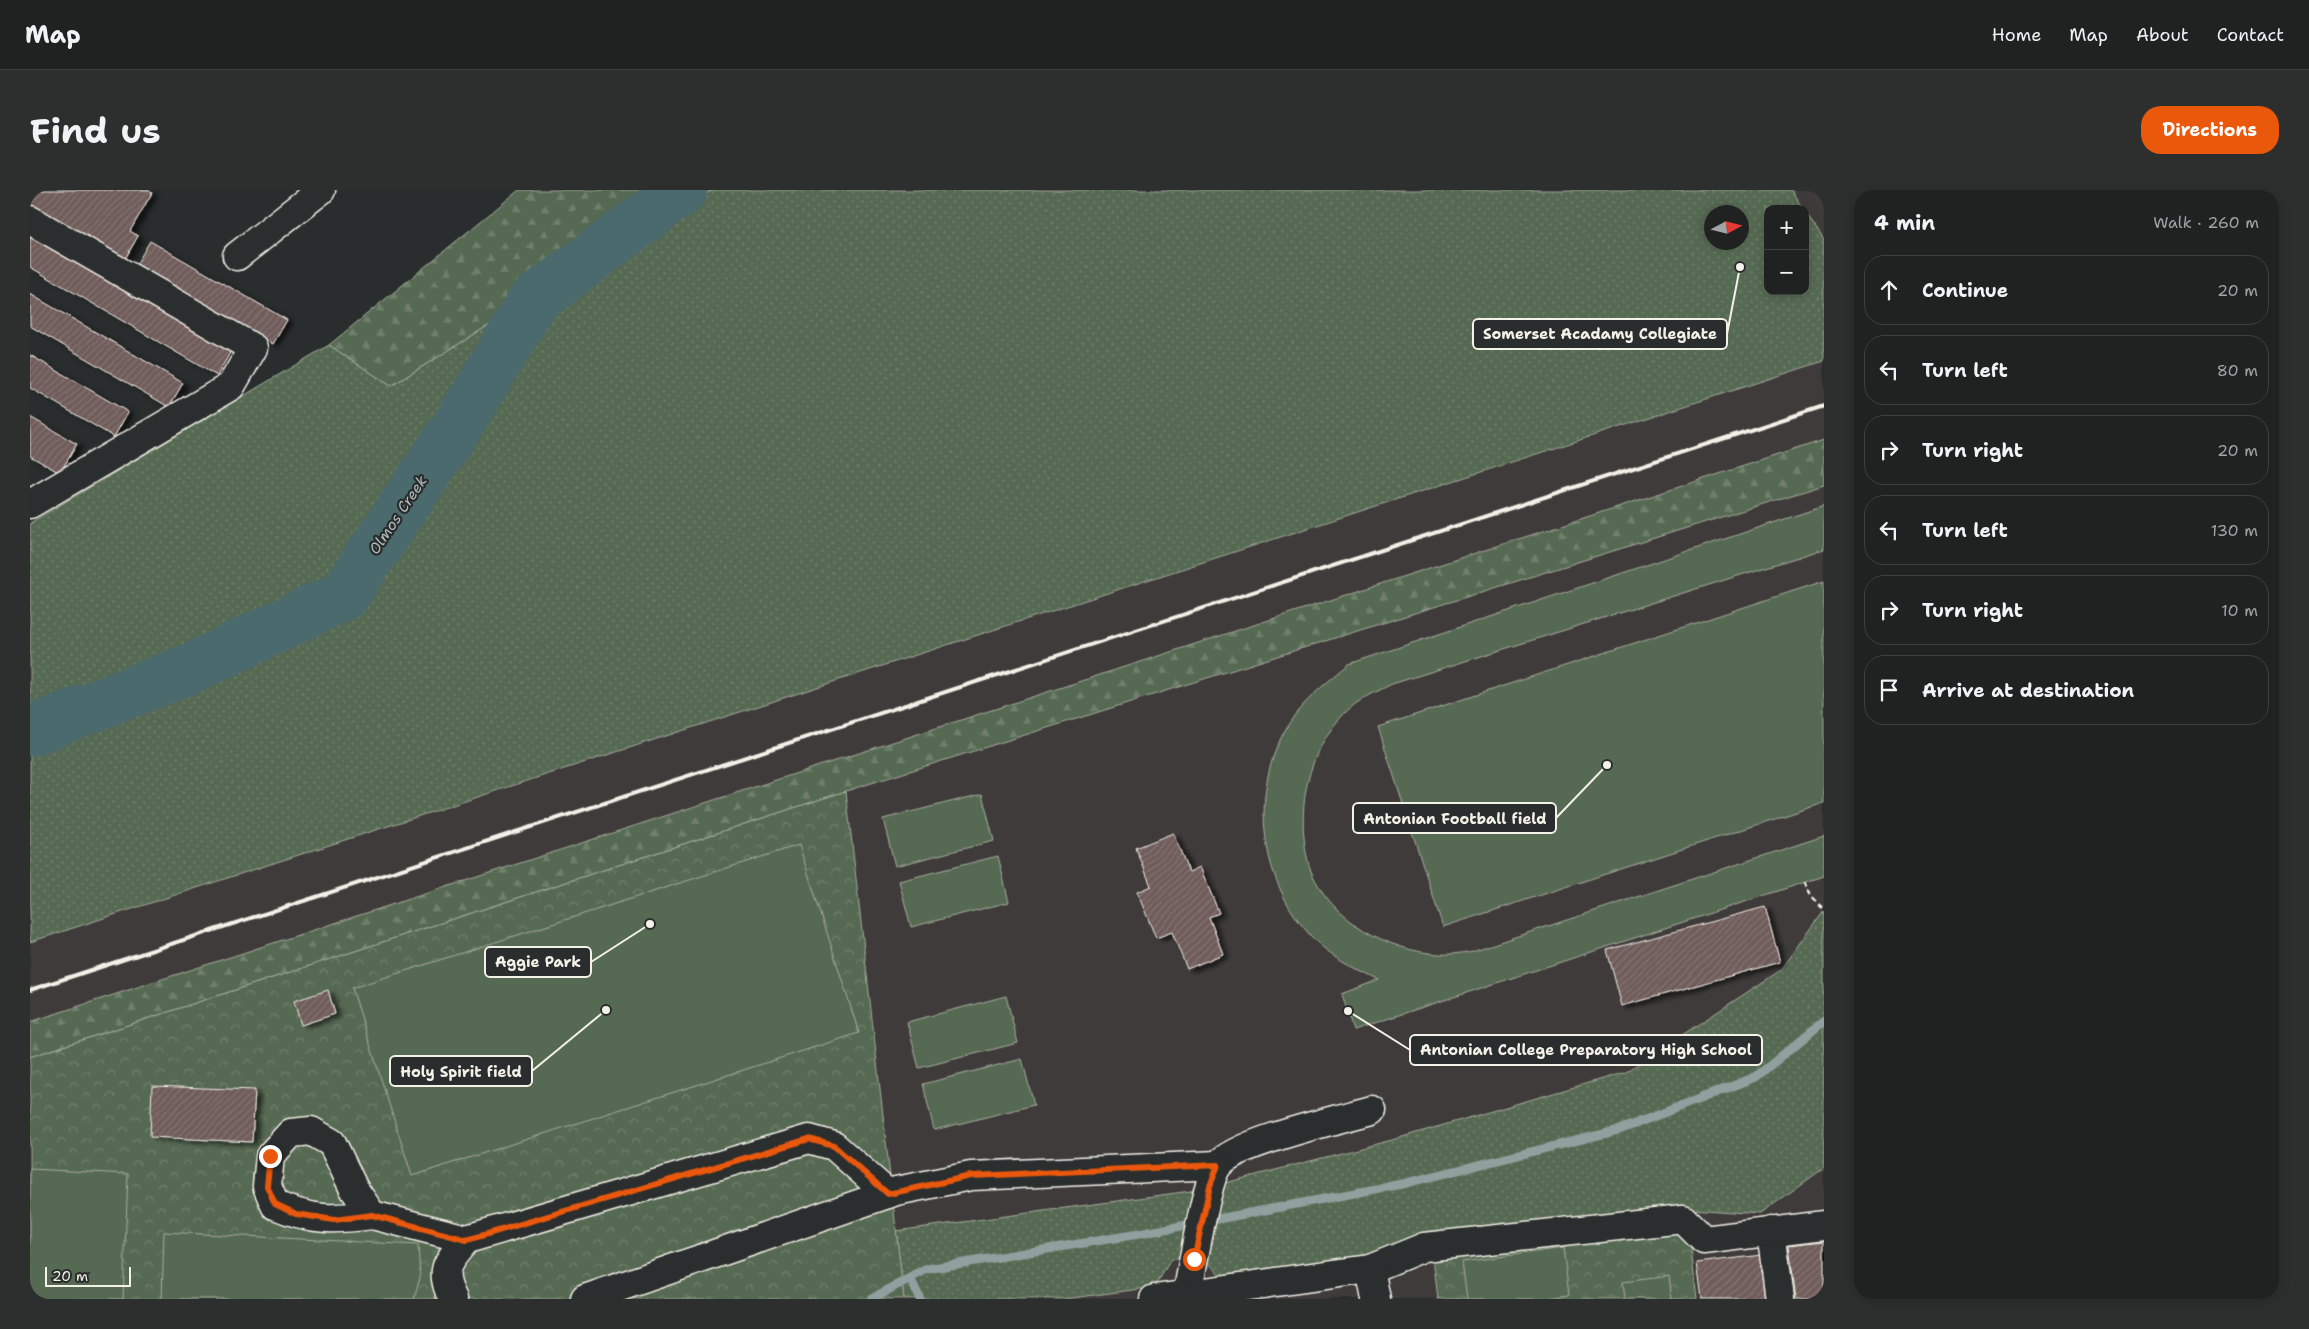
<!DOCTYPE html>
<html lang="en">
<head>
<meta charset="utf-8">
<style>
  body { margin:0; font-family:"Shantell Sans",sans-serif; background:#2d2f2f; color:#f1f3f6 }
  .controls { position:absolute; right:15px; top:15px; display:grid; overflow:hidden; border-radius:10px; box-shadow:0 2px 12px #0003 }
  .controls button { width:45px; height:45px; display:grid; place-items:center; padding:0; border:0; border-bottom:1px solid #3d3f40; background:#202222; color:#f1f3f6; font:25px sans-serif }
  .compass { position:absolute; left:1674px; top:15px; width:45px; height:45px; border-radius:50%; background:#202222; box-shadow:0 2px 12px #0003; rotate:83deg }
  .scale { position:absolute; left:15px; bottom:12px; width:86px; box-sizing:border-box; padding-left:5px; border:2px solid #f4f1e8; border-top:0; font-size:14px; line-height:18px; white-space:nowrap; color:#f4f1e8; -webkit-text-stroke:4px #2a2d2e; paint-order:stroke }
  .stop { position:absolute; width:15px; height:15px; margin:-11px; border:4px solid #ea580c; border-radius:50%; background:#fff }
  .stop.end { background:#ea580c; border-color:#fff; box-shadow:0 1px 5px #0008 }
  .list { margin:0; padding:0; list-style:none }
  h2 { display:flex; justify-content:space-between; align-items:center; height:65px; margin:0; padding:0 20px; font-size:21px }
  h2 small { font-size:16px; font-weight:400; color:#a2a4a5 }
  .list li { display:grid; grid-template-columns:32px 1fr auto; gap:15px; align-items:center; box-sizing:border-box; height:70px; margin:0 10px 10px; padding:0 10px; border:1px solid #3d3f40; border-radius:20px }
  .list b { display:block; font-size:19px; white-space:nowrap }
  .list em { font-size:16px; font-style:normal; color:#a2a4a5 }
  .icon { flex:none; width:28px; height:28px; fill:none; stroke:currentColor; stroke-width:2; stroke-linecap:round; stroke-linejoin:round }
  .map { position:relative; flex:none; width:1794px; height:1109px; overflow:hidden; border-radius:20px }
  header { display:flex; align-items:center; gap:30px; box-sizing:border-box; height:70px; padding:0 25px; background:#202222; border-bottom:1px solid #3d3f40 }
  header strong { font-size:24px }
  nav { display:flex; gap:28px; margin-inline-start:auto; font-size:18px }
  .intro { display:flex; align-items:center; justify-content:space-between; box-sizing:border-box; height:120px; padding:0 30px }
  h1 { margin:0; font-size:35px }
  .button { padding:12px 22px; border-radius:20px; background:#ea580c; color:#fff; font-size:18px; font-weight:700 }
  main { display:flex; gap:30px; padding:0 30px }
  aside { flex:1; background:#202222; border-radius:20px; box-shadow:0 2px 12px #0003 }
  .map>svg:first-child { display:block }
  .built { fill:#3f3b3b; fill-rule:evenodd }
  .grass { fill:url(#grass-dots); stroke:#a6ae9e; fill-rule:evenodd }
  .forest { fill:url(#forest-firs); stroke:#a6ae9e }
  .park { fill:url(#park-crowns); stroke:#a6ae9e }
  .garden { fill:#576a53; stroke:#a6ae9e }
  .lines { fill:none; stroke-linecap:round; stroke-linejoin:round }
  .stream { stroke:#8fa09f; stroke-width:9 }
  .river { stroke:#4c6a6e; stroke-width:51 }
  .building { fill:url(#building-hatch); stroke:#f4f1e8; filter:url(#shadow) }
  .minor-casing { stroke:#f4f1e8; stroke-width:31 }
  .path { stroke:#f4f1e8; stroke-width:3; stroke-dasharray:5 4; stroke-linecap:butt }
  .minor { stroke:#2a2d2e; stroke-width:28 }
  .rail { stroke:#f4f1e8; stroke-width:4 }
  .route { stroke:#ea580c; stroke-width:6 }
  .labels { text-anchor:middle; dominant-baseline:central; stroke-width:4.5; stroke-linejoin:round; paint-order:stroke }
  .water-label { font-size:15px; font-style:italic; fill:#b1bbb7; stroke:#2a2d2e }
  .leader { fill:none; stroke:#f4f1e8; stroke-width:2 }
  .callout-dot { fill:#f4f1e8; stroke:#2a2d2e; stroke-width:2 }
  .callout { fill:#2a2d2e; stroke:#f4f1e8; stroke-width:2 }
  .callout-label { font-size:15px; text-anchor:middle; font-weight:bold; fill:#f4f1e8 }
</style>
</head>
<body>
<header>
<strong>Map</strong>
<nav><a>Home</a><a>Map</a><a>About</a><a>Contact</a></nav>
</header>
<div class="intro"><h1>Find us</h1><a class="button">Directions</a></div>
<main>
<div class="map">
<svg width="1794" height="1109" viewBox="0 0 1794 1109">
  <defs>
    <pattern id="grass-dots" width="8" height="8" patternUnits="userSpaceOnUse" patternTransform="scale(1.25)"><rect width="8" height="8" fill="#576a53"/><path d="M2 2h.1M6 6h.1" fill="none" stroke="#70806c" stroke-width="1.8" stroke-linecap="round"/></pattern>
    <pattern id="forest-firs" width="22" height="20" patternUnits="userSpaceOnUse" patternTransform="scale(1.25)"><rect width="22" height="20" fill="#576a53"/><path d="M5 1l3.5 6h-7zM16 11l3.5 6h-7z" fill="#70806c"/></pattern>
    <pattern id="park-crowns" width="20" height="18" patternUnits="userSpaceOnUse" patternTransform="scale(1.25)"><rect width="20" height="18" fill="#576a53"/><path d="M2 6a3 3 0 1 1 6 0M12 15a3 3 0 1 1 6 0" fill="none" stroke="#70806c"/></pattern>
    <pattern id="building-hatch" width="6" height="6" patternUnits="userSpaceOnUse" patternTransform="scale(1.25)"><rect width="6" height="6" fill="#6f5c5a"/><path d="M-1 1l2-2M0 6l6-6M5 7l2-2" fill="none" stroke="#847472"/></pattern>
    <filter id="shadow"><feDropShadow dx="5.5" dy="3" stdDeviation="2.5" flood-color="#0009"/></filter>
  </defs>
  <rect width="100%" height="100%" fill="#2a2d2e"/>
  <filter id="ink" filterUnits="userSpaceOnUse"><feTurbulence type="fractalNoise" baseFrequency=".02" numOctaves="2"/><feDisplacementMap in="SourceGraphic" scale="10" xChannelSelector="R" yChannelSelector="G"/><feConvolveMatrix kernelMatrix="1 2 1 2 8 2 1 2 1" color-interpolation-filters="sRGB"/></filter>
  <g filter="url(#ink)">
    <g class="built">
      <path d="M1631,0H1794V250L0,832V752L1753,185ZM1738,19H1775V101H1738ZM1682,22H1712V52H1682Z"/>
      <polygon points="1794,295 1794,1109 874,1109 816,601"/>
    </g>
    <g class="grass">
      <path d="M683,0H1761L1773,19H1738V101H1775V22L1794,50V171L0,752V333L299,155L361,196L641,22ZM1682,22H1712V52H1682Z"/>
      <polygon points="1794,721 1794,978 1730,1024 1661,1019 1338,1070 1193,1088 1175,1069 1141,1069 1125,1097 1035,1109 874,1109 866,1041 1168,1000 1362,950 1596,882 1751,780"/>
    </g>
    <g class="forest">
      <polygon points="489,0 683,0 641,22 361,196 299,155"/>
      <polygon points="1794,250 1794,295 816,601 0,867 0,832"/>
    </g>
    <g class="park">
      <polygon points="816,601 874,1109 0,1109 0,867"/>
      <polygon points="1658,1035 1667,1109 1408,1109 1403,1067"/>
    </g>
    <g class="garden">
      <path d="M1794,316V359L1362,494C1352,499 1341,504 1331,510C1306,526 1286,558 1279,587C1271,614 1271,653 1281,681C1301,730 1358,761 1409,764C1419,765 1429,763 1439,762L1794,646V686L1323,840L1312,804L1349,790C1328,780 1308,770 1290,755C1228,698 1215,595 1264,526C1279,506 1300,490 1319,474Z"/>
      <polygon points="1794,391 1794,613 1413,737 1348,537"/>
      <polygon points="952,604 964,651 865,676 853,629"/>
      <polygon points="769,655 829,843 382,986 322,798"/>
      <polygon points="968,666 979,712 881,737 869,691"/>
      <polygon points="976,806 988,853 889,878 877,832"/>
      <polygon points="992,869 1004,915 904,940 893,894"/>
      <polygon points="0,979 98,984 93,1109 0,1109"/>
      <polygon points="134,1042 388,1055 390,1088 384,1109 132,1109"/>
      <polygon points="1533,1058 1539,1105 1512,1109 1437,1109 1432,1072"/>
      <polygon points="1639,1086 1642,1109 1595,1109 1593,1092"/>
    </g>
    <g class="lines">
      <g class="stream">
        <polyline points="880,1088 890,1109"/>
        <polyline points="841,1109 897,1079 1109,1044 1372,994 1589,940 1726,887 1794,831"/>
      </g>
      <polyline class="river" points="0,541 162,478 314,405 432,229 503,111 652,0"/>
    </g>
    <g class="building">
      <polygon points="0,0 118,0 122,3 100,41 108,46 95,69 0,14"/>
      <polygon points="0,44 201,161 187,186 0,77"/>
      <polygon points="120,51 257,130 243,154 106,75"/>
      <polygon points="0,104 153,193 139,217 0,136"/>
      <polygon points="0,165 98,222 84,247 0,198"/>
      <polygon points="0,227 47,254 30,283 0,266"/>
      <polygon points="1143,643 1159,682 1170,677 1189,723 1179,727 1193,764 1157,779 1142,742 1126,748 1107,702 1121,696 1106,658"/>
      <polygon points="1735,717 1750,772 1592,816 1577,760"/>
      <polygon points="298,800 305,824 271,835 264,811"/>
      <polygon points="122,896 225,900 222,952 120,947"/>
      <polygon points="1794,1051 1794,1109 1766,1109 1759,1055"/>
      <polygon points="1740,1064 1746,1109 1672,1109 1667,1073"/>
    </g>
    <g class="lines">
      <g class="minor-casing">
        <g id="minor">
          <polyline points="0,30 223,158 201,196 0,314"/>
          <polyline points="207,66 291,0"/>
          <path d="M342,1025C303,1030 283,1031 245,1015L237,996L240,966L261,943L281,941L302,953L324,999L342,1025L437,1049"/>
          <polyline points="1741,1041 1750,1109"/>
          <polyline points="1340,1079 1394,1057 1653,1029 1674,1050 1794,1035"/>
          <path d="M1157,1105C1162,1081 1176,990 1188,975C1206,952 1310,929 1342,920"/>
          <path d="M423,1109C408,1080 417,1072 437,1049L779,949L804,956L858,1004"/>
          <polyline points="555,1109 866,1001 941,986 1188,975"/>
          <polyline points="1124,1109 1340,1079 1346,1109"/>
        </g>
      </g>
      <polyline class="path" points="1775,692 1781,706 1794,719"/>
      <use href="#minor" class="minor"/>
      <polyline class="rail" points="0,800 1794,216"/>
    </g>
  </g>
  <g class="lines" filter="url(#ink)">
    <polyline class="route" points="240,966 237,996 245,1014 266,1024 304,1030 342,1025 437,1050 779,949 804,956 858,1004 941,986 1188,975 1180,996 1164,1069"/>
  </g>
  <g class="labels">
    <g class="water-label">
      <text transform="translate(368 325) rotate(-56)">Olmos Creek</text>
    </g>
  </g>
  <path class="leader" d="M1710 77L1697 144M1577 575L1526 628M620 734L561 772M1318 821L1380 860M576 820L502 881"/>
  <g class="callout-dot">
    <circle cx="1710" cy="77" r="5"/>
    <circle cx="1577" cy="575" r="5"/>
    <circle cx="620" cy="734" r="5"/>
    <circle cx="1318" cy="821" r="5"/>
    <circle cx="576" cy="820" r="5"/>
  </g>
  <g class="callout">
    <rect x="1443" y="129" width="254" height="30" rx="5"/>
    <rect x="1323" y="613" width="203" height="30" rx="5"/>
    <rect x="455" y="757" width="106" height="30" rx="5"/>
    <rect x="1380" y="845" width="352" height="30" rx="5"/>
    <rect x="360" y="866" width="142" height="30" rx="5"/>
  </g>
  <g class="callout-label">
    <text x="1570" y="149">Somerset Acadamy Collegiate</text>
    <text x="1425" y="634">Antonian Football field</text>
    <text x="508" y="777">Aggie Park</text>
    <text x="1556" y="865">Antonian College Preparatory High School</text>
    <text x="431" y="887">Holy Spirit field</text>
  </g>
</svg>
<div class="controls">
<button>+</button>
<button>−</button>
</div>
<svg class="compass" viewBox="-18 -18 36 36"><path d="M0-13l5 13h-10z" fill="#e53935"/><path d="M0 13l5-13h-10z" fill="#a2a4a5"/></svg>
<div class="scale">20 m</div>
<div class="stop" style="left:1164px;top:1069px"></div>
<div class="stop end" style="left:240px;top:966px"></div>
</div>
<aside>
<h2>4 min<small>Walk · 260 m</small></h2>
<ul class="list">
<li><svg class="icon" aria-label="ahead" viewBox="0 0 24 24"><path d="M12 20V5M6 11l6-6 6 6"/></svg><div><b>Continue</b></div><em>20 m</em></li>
<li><svg class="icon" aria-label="left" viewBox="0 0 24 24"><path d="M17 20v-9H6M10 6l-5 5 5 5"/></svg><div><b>Turn left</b></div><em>80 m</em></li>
<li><svg class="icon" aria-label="right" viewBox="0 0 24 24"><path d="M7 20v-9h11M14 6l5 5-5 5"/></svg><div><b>Turn right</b></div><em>20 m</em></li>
<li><svg class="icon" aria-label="left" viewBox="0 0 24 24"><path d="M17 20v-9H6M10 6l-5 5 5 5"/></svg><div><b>Turn left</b></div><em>130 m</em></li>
<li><svg class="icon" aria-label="right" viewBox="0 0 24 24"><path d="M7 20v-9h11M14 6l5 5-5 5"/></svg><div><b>Turn right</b></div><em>10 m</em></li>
<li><svg class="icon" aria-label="arrive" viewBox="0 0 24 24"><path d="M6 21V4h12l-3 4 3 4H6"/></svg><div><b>Arrive at destination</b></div></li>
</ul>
</aside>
</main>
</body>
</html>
